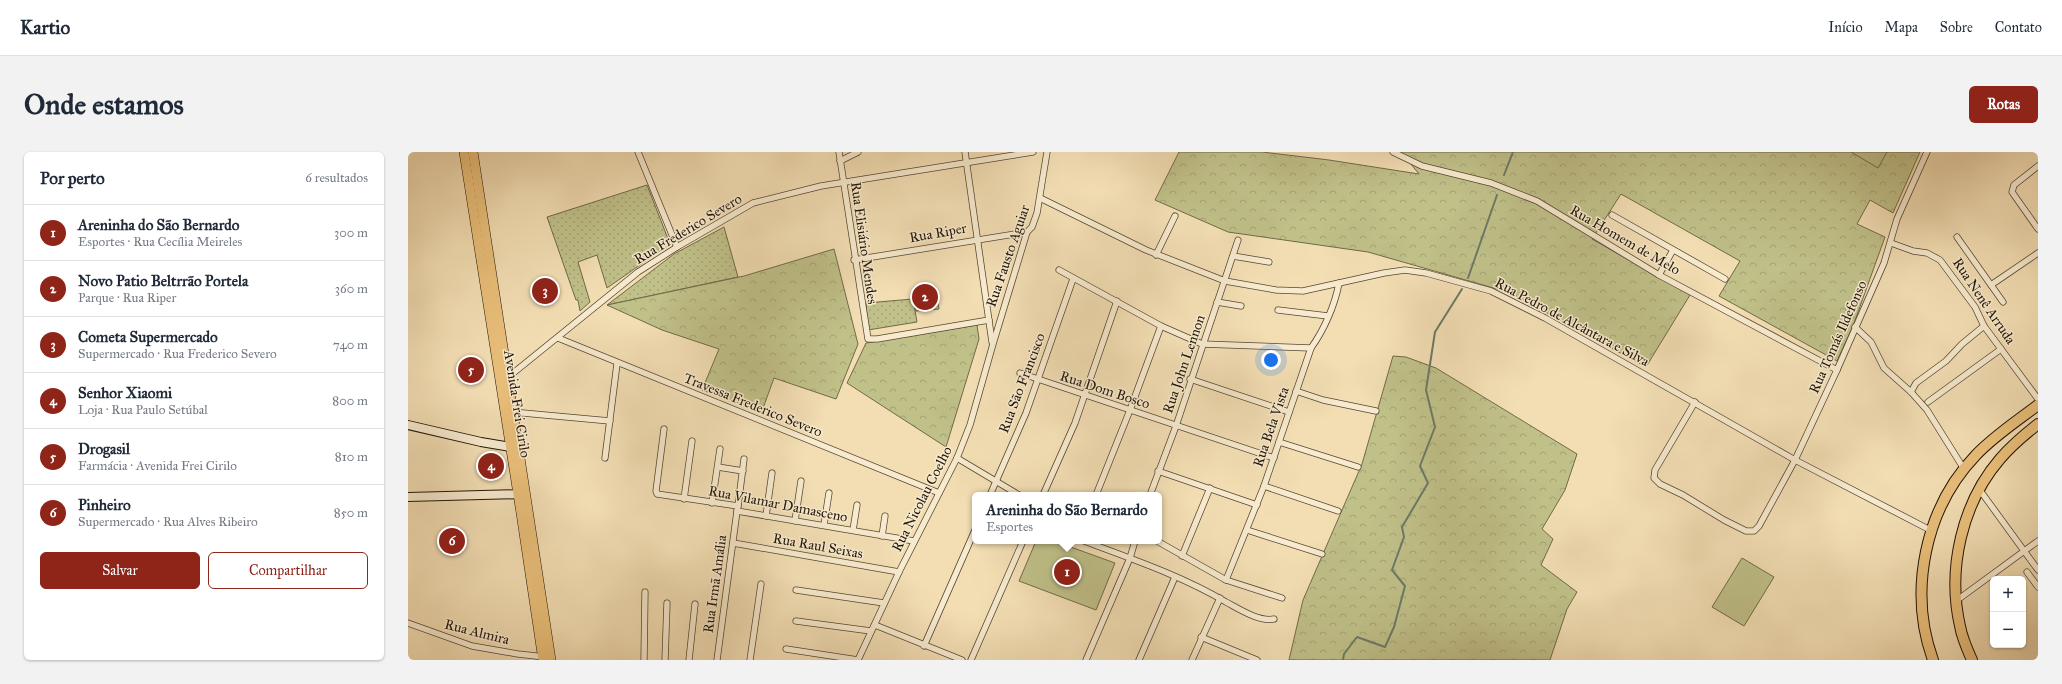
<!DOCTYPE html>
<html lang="pt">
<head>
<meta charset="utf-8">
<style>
  body { margin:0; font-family:"IM FELL Great Primer",serif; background:#f2f2f3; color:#1f2937 }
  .controls { position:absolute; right:12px; bottom:12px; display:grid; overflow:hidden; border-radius:6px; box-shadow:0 1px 3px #0004 }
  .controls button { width:36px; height:36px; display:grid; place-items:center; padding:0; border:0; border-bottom:1px solid #e0e1e3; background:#fff; color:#1f2937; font:20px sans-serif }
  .you { position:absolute; left:863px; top:208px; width:14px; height:14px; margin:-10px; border:3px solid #fff; border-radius:50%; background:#1a73e8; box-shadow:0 0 0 6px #1a73e833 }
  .badge { display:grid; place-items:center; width:26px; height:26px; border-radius:50%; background:#8f2418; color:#fff; font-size:13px; font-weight:700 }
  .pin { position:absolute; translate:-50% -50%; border:2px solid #fff; box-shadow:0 1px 4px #0006 }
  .popup { position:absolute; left:564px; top:340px; width:190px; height:52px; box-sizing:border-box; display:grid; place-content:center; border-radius:6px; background:#fff; filter:drop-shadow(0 1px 3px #0005); font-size:13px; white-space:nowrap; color:#747a83 }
  .popup b { font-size:15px; color:#1f2937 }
  .popup::after { content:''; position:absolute; left:50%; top:100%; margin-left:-8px; border:8px solid transparent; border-top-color:#fff }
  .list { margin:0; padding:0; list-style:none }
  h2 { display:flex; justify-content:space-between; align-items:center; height:52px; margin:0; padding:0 16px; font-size:17px }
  h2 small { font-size:13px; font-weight:400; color:#747a83 }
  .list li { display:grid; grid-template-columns:26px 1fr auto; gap:12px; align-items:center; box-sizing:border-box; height:56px; padding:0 16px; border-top:1px solid #e0e1e3 }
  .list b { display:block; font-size:15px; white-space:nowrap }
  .list p { margin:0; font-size:13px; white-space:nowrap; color:#747a83 }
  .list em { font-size:13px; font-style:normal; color:#747a83 }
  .actions { display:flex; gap:8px; padding:12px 16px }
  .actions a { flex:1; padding:9px 0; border:1px solid #8f2418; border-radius:6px; text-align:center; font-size:14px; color:#8f2418 }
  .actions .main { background:#8f2418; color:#fff }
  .map { position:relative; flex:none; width:1630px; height:508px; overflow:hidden; border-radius:6px }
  header { display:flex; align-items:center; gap:24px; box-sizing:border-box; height:56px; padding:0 20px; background:#fff; border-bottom:1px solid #e0e1e3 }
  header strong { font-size:19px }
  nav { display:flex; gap:22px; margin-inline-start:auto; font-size:14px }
  .intro { display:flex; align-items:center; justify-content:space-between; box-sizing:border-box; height:96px; padding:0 24px }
  h1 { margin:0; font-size:28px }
  .button { padding:10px 18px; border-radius:6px; background:#8f2418; color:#fff; font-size:14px; font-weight:700 }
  main { display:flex; gap:24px; padding:0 24px }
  aside { flex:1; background:#fff; border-radius:6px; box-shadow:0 1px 3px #0004 }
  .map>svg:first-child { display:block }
  .grass { fill:url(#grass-dots); stroke:#706a48 }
  .forest { fill:url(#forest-crowns); stroke:#706a48 }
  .pitch { fill:#c0c089; stroke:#706a48 }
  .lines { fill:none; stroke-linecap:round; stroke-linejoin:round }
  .stream { stroke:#6b7a67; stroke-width:2 }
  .street-casing { stroke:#564732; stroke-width:7 }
  .secondary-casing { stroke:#211506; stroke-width:10 }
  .primary-casing { stroke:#211506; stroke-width:10 }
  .highway-casing { stroke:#211506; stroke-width:12 }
  .street { stroke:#f7eace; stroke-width:5.5 }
  .secondary { stroke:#f7eace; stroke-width:8 }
  .primary { stroke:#eabf7a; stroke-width:9 }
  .highway { stroke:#eabf7a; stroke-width:10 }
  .labels { text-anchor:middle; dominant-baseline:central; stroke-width:3; stroke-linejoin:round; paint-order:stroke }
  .street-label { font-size:14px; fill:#211506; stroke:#f7eace }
</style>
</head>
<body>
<header>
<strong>Kartio</strong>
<nav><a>Início</a><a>Mapa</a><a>Sobre</a><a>Contato</a></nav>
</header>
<div class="intro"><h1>Onde estamos</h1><a class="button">Rotas</a></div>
<main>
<aside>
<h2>Por perto<small>6 resultados</small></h2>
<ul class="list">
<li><span class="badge">1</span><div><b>Areninha do São Bernardo</b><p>Esportes · Rua Cecília Meireles</p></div><em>300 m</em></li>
<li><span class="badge">2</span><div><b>Novo Patio Beltrrão Portela</b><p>Parque · Rua Riper</p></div><em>360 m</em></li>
<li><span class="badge">3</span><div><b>Cometa Supermercado</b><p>Supermercado · Rua Frederico Severo</p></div><em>740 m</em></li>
<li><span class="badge">4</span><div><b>Senhor Xiaomi</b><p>Loja · Rua Paulo Setúbal</p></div><em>800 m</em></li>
<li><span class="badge">5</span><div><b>Drogasil</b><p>Farmácia · Avenida Frei Cirilo</p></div><em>810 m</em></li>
<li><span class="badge">6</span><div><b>Pinheiro</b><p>Supermercado · Rua Alves Ribeiro</p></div><em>850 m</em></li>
</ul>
<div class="actions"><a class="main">Salvar</a><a>Compartilhar</a></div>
</aside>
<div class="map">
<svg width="1630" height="508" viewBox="0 0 1630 508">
  <defs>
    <pattern id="grass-dots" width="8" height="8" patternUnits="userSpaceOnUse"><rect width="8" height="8" fill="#c0c089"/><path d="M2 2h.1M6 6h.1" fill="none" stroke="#a5a475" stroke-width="1.8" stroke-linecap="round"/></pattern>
    <pattern id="forest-crowns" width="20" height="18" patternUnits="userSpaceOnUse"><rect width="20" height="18" fill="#c0c089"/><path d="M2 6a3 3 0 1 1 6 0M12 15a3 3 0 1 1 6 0" fill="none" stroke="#a5a475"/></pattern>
  </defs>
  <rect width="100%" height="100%" fill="#f3deb4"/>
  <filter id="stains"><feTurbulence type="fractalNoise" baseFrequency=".005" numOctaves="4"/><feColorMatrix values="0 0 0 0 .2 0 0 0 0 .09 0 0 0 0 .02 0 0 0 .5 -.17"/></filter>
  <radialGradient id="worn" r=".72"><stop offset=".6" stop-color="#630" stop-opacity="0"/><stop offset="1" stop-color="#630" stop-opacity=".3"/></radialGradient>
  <g class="grass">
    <polygon points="239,33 262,92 199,136 189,103 170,110 182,150 172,159 170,148 168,148 139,65"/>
    <polygon points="316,75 330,125 199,153 266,102"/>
    <polygon points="505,147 509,170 460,178 458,151"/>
  </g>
  <g class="forest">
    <polygon points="771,0 854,0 921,8 1011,22 993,0 1512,0 1485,61 1462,48 1449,72 1477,85 1445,174 1429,209 1311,144 1332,109 1213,42 1184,87 1282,143 1238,215 1103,141 960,100 820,80 747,48"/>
    <polygon points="426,97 450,192 428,247 366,226 354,259 294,238 311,197 254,178 199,153 336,124"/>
    <polygon points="527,134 531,157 508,159 505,137"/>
    <polygon points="569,173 571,187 538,295 439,231 458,191"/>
    <polygon points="985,204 998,205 1028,216 1169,302 1157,338 1134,377 1145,387 1133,413 1169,440 1159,457 1142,508 881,508 895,448 954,312"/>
  </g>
  <g class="pitch">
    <polygon points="1443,0 1479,0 1470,16"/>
    <polygon points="628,389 646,389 707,411 688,458 611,429"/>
    <polygon points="1334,406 1366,425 1336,474 1304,455"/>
  </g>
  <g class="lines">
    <g class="stream">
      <polyline points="1096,23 1105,0"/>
      <polyline points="1060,126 1089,43"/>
      <polyline points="935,508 936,502 949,485 977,495 986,475 997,434 984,418 996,385 994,375 1020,331 1012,314 1027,275 1018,238 1027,180 1054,137"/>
    </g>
    <g class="street-casing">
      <g id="street">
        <polyline points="230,0 269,95"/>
        <polyline points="431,0 460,187 469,187 581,168"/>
        <polyline points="557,0 584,190"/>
        <polyline points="985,0 1014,14 1083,31 1129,49 1251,123 1429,218"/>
        <polyline points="432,9 450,0"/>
        <polyline points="1630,14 1606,33 1604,40 1630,77"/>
        <polyline points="632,46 738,98 817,129 868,138 895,139 976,121 997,118 1018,121 1083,139 1137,166 1387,308 1524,379"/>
        <polyline points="1204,63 1317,127"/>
        <polyline points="1549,85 1595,150"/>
        <polyline points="1483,91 1505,99 1519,101 1532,108 1567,155 1576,174 1630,247"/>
        <polyline points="748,103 767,64"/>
        <polyline points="825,104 861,110"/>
        <polyline points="446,108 619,80"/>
        <polyline points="651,118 753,174 794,192 903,196"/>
        <polyline points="1251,123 1265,98"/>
        <polyline points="1583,133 1630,101"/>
        <polyline points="809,150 833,154"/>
        <polyline points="870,158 920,164"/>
        <polyline points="1447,175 1463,190 1476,216 1503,240 1519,258 1556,317"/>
        <polyline points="150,186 531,341"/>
        <polyline points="612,221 866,306"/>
        <polyline points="99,226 230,120 269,95 345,51 413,34 625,0"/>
        <polyline points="782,227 881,260"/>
        <polyline points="888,239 915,248 968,259"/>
        <polyline points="1503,240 1508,231 1538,209 1554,192 1576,174"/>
        <polyline points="1287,250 1247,318 1246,326 1252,332 1275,343 1316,368 1338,379 1346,379 1351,374 1387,308 1429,218 1476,111 1489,67 1519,0"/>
        <polyline points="1520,250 1593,197"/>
        <polyline points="104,260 202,269"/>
        <polyline points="256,277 248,339 249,342 330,354 329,359 506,389"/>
        <polyline points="871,290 950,315"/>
        <polyline points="197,306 209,212"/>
        <polyline points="549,306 611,343"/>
        <polyline points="310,315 335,319"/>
        <polyline points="750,319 849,353"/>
        <polyline points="856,334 930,359"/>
        <polyline points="1571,337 1630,418"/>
        <polyline points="582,343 618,261 665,127"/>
        <polyline points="635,343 667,271 709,149"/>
        <polyline points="688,343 722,258 753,174"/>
        <polyline points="742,343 768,274 830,88"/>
        <polyline points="276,347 284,289"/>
        <polyline points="304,351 312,297"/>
        <polyline points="330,354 336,307"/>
        <polyline points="358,364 364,321"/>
        <polyline points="387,369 393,329"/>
        <polyline points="416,373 421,341"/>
        <polyline points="445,378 449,353"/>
        <polyline points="839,378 914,402"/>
        <polyline points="474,384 477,364"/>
        <path d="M676,389C724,407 774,424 818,450C831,457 851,470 866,467"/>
        <polyline points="749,389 818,428 874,446"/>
        <polyline points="325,391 491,420"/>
        <polyline points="774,404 802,336"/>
        <polyline points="1619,420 1630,435"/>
        <path d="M818,428L856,334L903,196C916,178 927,153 931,131"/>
        <polyline points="388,438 476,451"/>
        <polyline points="1548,449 1630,389"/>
        <polyline points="388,469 463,479"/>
        <polyline points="0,471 64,494 110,502 137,505"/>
        <polyline points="467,473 554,508"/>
        <polyline points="793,485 849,508"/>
        <polyline points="516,494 567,378"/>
        <polyline points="378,497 450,508"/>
        <polyline points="236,508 237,440"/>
        <polyline points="257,508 259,451"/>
        <polyline points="281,508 287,452"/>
        <polyline points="309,508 329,359"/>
        <polyline points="342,508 353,432"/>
        <polyline points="450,508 491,420 549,306 562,273 585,192 619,80 624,75 629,61 639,0"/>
        <polyline points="563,508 615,389"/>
        <polyline points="678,508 722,406 727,389"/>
        <polyline points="731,508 767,425"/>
        <polyline points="784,508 812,446"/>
      </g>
    </g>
    <g class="secondary-casing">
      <g id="secondary">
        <polyline points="0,273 73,290 109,296"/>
        <polyline points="0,345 115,342"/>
      </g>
    </g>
    <g class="primary-casing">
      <g id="primary">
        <polyline points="56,0 113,361 135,508"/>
        <polyline points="65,0 143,508"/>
      </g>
    </g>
    <g class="highway-casing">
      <g id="highway">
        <path d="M1525,508C1500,439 1517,356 1568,303C1586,284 1609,269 1630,253"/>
        <path d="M1564,508C1559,497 1554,486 1552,474C1539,417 1554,351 1592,307C1603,294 1616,283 1630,272"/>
      </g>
    </g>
    <use href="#street" class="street"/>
    <use href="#secondary" class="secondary"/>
    <use href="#primary" class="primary"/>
    <use href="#highway" class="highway"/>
  </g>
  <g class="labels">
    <g class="street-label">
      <text transform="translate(280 77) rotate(-31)">Rua Frederico Severo</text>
      <text transform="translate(530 81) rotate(-10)">Rua Riper</text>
      <text transform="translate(1217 88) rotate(30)">Rua Homem de Melo</text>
      <text transform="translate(456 91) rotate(82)">Rua Elisiário Mendes</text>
      <text transform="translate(600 104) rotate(-71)">Rua Fausto Aguiar</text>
      <text transform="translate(1576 149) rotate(56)">Rua Nenê Arruda</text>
      <text transform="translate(1164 170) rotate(28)">Rua Pedro de Alcântara e Silva</text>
      <text transform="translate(1430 185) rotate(-66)">Rua Tomás Ildefonso</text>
      <text transform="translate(776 212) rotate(-71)">Rua John Lennon</text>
      <text transform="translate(614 231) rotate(-69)">Rua São Francisco</text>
      <text transform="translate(697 238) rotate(18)">Rua Dom Bosco</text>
      <text transform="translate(109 252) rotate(81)">Avenida Frei Cirilo</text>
      <text transform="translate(345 253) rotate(22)">Travessa Frederico Severo</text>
      <text transform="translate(863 275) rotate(-71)">Rua Bela Vista</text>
      <text transform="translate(514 347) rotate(-63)">Rua Nicolau Coelho</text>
      <text transform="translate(370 352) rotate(11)">Rua Vilamar Damasceno</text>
      <text transform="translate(410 394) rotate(10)">Rua Raul Seixas</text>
      <text transform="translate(307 432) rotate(-82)">Rua Irmã Amália</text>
      <text transform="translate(69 480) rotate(14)">Rua Almira</text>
    </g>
  </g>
  <rect width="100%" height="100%" filter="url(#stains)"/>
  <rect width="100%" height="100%" fill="url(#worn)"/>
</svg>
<div class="controls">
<button>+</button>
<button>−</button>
</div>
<div class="you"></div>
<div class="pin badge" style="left:659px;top:420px">1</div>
<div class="popup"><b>Areninha do São Bernardo</b>Esportes</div>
<div class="pin badge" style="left:517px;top:145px">2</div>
<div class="pin badge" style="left:137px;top:139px">3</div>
<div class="pin badge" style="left:83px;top:314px">4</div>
<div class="pin badge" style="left:63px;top:218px">5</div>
<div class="pin badge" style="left:44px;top:389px">6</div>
</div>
</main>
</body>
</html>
